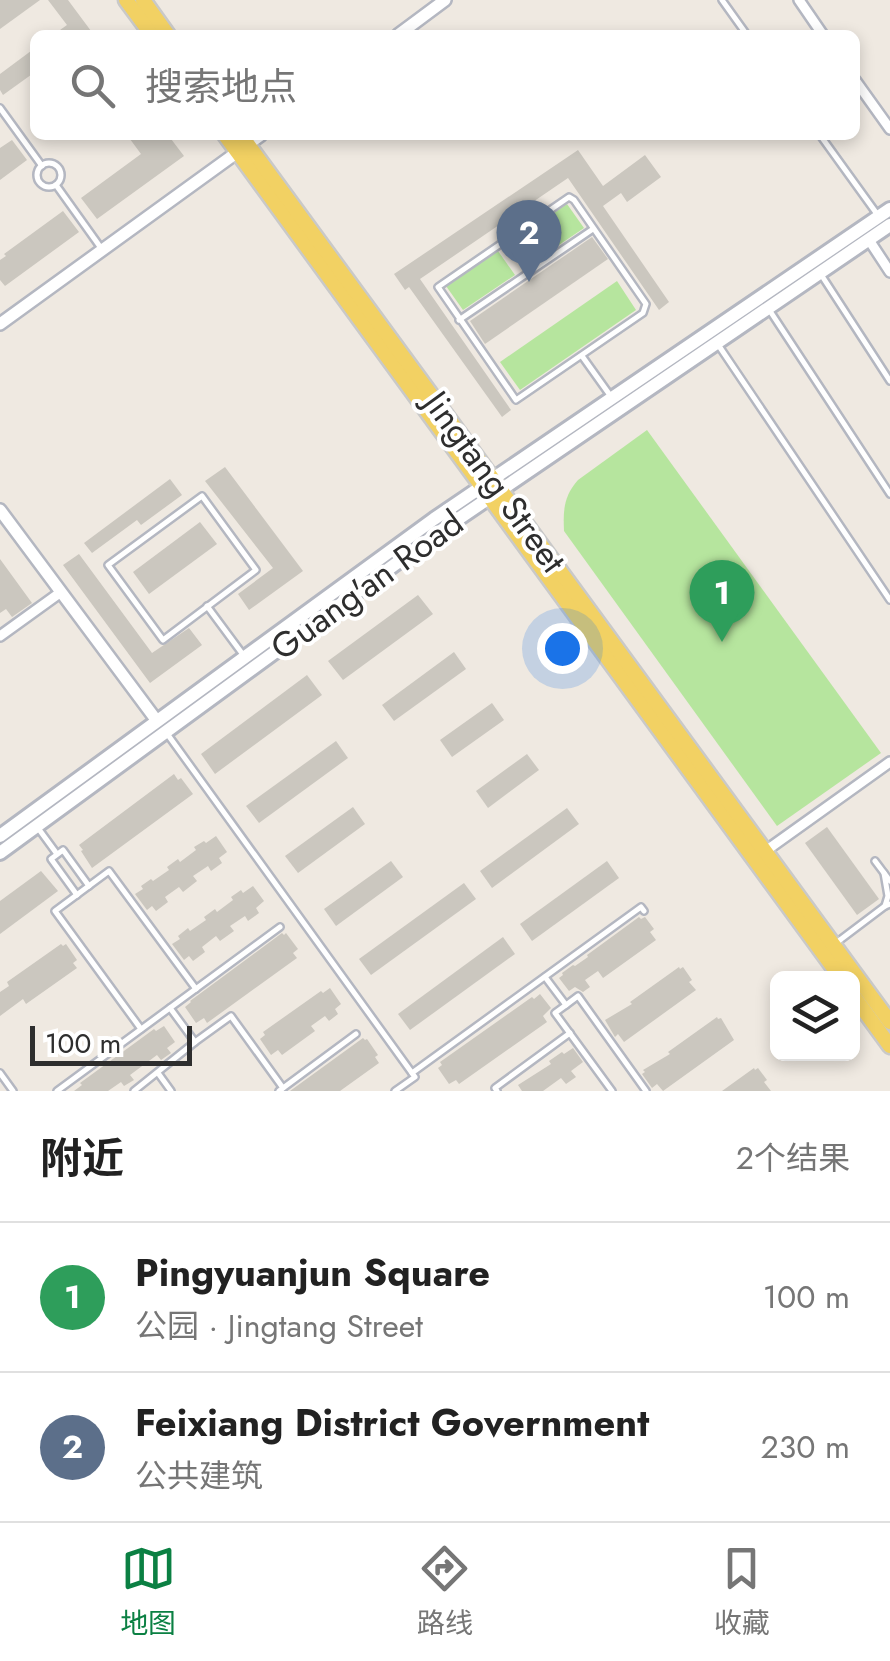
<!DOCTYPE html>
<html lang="zh">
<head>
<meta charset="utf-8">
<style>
  body { margin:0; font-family:Jost,"Noto Sans SC",sans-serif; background:#f6f6f6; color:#222 }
  .controls { position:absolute; right:30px; bottom:30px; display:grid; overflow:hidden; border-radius:15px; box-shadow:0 5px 15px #0003 }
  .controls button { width:90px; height:90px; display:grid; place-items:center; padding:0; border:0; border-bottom:2px solid #e0e0e0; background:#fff; color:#222; font:50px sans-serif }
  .scale { position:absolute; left:30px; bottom:25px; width:162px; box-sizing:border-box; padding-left:10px; border:5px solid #2e2e2e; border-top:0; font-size:28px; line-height:35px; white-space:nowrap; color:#2e2e2e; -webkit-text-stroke:8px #fff; paint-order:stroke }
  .you { position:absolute; left:562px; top:648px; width:35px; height:35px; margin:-25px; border:8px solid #fff; border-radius:50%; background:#1a73e8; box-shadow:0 0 0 15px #1a73e833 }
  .badge { display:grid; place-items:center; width:65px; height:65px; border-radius:50%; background:#0b8043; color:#fff; font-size:32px; font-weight:700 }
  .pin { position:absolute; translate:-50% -82px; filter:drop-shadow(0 2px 5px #0008) }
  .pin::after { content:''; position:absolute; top:52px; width:35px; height:30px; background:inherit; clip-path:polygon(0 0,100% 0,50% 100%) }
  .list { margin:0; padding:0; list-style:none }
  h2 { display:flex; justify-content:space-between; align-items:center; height:130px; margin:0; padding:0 40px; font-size:42px }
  h2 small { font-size:32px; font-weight:400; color:#767676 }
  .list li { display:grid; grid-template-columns:65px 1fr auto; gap:30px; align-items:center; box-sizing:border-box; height:150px; padding:0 40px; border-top:2px solid #e0e0e0 }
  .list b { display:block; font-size:38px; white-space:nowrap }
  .list p { margin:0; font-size:32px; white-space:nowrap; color:#767676 }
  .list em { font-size:32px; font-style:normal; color:#767676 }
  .icon { flex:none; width:55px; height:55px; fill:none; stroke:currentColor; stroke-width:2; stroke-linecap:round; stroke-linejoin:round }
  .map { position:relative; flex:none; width:890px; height:1091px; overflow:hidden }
  .search { position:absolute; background:#fff; box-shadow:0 5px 15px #0003; left:30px; right:30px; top:30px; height:110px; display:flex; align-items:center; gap:25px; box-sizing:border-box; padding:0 35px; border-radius:15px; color:#767676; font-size:38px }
  .sheet { height:430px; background:#fff }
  nav { display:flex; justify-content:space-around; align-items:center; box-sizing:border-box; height:140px; border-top:2px solid #e0e0e0; background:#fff; font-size:28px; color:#767676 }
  nav a { display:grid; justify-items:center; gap:5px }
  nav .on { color:#0b8043 }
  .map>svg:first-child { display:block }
  .green { fill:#b6e59e }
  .building { fill:#cbc7bf }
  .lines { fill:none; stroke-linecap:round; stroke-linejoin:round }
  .service-casing { stroke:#b4b7c1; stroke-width:10 }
  .minor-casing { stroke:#b4b7c1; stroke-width:14 }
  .tertiary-casing { stroke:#b4b7c1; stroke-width:16 }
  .secondary-casing { stroke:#b4b7c1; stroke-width:18 }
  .primary-casing { stroke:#c9c9c9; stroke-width:19 }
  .service { stroke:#fff; stroke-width:5 }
  .minor { stroke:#fff; stroke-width:9 }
  .tertiary { stroke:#fff; stroke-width:11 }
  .secondary { stroke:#fff; stroke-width:12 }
  .primary { stroke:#f2d163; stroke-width:14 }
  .labels { text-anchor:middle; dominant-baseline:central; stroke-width:8; stroke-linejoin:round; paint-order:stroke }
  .street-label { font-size:35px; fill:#2e2e2e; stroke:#fff }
</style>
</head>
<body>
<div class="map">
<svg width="890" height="1091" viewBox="0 0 890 1091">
  <rect width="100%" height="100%" fill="#efe9e1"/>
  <g class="green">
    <polygon points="567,204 584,228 531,264 515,240"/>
    <polygon points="498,251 515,275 463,310 446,286"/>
    <polygon points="617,281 636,310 520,390 500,362"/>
    <path d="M647,430L881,753L777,826L564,531C563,509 564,496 578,480Z"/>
  </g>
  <g class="building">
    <polygon points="0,0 40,0 0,29"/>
    <polygon points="48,0 68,0 94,35 53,35 67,25"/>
    <polygon points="35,48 35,72 3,95 0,90 0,74"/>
    <polygon points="127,135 168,135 184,156 97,219 81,198 141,154"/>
    <polygon points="12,140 27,160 0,180 0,148"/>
    <polygon points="578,150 603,186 645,155 661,177 627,202 621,193 603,206 669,302 659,310 568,178 420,279 511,410 502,417 409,287 405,290 394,274"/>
    <polygon points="63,211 79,232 5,286 0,280 0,260 6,256 4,254"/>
    <polygon points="592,237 608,259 485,344 470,321"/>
    <polygon points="225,467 303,571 249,610 238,594 273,568 205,481"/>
    <polygon points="170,479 182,495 141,525 137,520 92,553 84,543"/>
    <polygon points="200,522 217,544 149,594 133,572"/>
    <polygon points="79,554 152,653 189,628 202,645 150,683 63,565"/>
    <polygon points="0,559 32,603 12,617 6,609 0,613"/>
    <polygon points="418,595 433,614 343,680 328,661"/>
    <polygon points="454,652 466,669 394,721 382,705"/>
    <polygon points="307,675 322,695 215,774 201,754"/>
    <polygon points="492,703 504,720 452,757 440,740"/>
    <polygon points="336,741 348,758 259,823 246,806"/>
    <polygon points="527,754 539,770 488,808 476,791"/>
    <polygon points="174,774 178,780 181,778 193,794 92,868 81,851 83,850 79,845"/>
    <polygon points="353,807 365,824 298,873 285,856"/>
    <polygon points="567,808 579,824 492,888 480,871"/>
    <polygon points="827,827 879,899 857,915 805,843"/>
    <polygon points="216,836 227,852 219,858 222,863 211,871 208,866 193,876 197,881 183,892 179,887 165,897 168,902 156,911 152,906 147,910 135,894 143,889 141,886 151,879 153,881 169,870 167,867 178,859 180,862 196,850 194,847 204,841 206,843"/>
    <polygon points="391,861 403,877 336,926 324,909"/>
    <polygon points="607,861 619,878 532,941 520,924"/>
    <polygon points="41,871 58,891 0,934 0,901"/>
    <polygon points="464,883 476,899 371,975 359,959"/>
    <polygon points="253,886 264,901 256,908 259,913 248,921 245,916 230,926 234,931 220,941 216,936 202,947 205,952 193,961 189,956 184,960 172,944 180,939 178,936 188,928 190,931 206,920 204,917 215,909 217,912 233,900 231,897 241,890 243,893"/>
    <polygon points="639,917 641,919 645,917 654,929 650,932 656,940 603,978 598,971 585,980 590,987 583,992 575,987 569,991 559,978 563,975 562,973 573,965 575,966 588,957 587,955"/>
    <polygon points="282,933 284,935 286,933 298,949 293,953 297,958 207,1023 204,1018 196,1023 185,1007 191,1002 190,1001"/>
    <polygon points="503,937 515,954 410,1030 398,1014"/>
    <polygon points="61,944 63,946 66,944 77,960 73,963 77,968 26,1004 23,999 0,1016 0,992 9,986 7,982"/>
    <polygon points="679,967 680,969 683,967 692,980 689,982 696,990 624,1042 618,1034 615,1037 605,1020 632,1004 630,1002"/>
    <polygon points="330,988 341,1004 335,1009 338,1014 329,1021 325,1016 311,1026 315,1031 282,1055 278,1050 271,1055 260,1039 265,1035 263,1032 321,991 323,993"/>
    <polygon points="540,994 551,1008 543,1016 547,1022 459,1084 456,1080 449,1084 438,1068 442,1065 440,1062 532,997 534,999"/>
    <polygon points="717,1017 718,1019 721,1018 734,1040 663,1091 657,1084 652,1088 642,1074 645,1072 643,1070 670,1054 668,1052"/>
    <polygon points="164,1026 175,1042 167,1048 171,1053 161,1060 157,1055 130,1075 134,1080 124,1086 121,1082 108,1091 74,1091 82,1085 80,1083 139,1040 154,1029 156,1031"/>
    <polygon points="363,1038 365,1040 367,1039 378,1055 375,1057 379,1063 340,1091 290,1091"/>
    <polygon points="573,1048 583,1062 571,1071 576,1077 566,1084 561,1078 543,1091 522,1091 518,1085 551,1064 549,1061 562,1052 564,1054"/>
    <polygon points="754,1068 755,1070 758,1068 767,1080 764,1082 771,1091 722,1091"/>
  </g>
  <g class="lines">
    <g class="service-casing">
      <g id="service">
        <polyline points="722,0 747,35"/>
        <polyline points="0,108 42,166"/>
        <polyline points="820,135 877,214"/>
        <circle cx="49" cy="175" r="12"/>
        <polyline points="56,185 101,248"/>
        <polygon points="569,197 574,200 646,304 643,313 516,400 438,287"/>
        <polyline points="822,276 890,381"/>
        <polyline points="770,311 890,494"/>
        <polyline points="459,320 593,229"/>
        <polyline points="719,346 890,600"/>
        <polyline points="582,356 612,398"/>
        <polygon points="202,496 256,570 163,640 108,565"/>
        <polyline points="207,606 244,656"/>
        <polyline points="168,735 412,1073"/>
        <polyline points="38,828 57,854"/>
        <polyline points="875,861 890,881"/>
        <polyline points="884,873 888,896 885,906"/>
        <polyline points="77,895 51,859 63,850 89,886"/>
        <polyline points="836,943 885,906 890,904"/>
        <polyline points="545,977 566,1005 555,1013 612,1091"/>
        <polyline points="566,1005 578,996 646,1091"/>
        <polyline points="141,1029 55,911 109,871 196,989"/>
        <polyline points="195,1042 231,1016 283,1088"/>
        <polyline points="0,1073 13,1091"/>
        <polyline points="158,1073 171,1091"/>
        <polyline points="57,1091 280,927"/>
        <polyline points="134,1091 195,1042 170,1008"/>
        <polyline points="279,1091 356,1034"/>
        <polyline points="395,1091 415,1077 412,1073 641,907 644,911"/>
        <polyline points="497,1091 495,1088 570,1033"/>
      </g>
    </g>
    <g class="minor-casing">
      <g id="minor">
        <polyline points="799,0 823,35"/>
        <polyline points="855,80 890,129"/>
        <polyline points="869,240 890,272"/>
        <polyline points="0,636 61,592"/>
        <polyline points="764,852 890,762"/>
      </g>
    </g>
    <g class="tertiary-casing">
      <g id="tertiary">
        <polyline points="398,35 445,0"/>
        <polyline points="0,324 261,135"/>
        <polyline points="0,510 157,721"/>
      </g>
    </g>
    <g class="secondary-casing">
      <g id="secondary">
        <polyline points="0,836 434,519 890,209"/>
        <polyline points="0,853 442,530 890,225"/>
      </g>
    </g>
    <g class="primary-casing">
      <g id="primary">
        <polyline points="126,0 152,35"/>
        <polyline points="143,0 168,35"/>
        <polyline points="225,135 841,978"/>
        <polyline points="241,135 890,1022"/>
        <polyline points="852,994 890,1046"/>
      </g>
    </g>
    <use href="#service" class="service"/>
    <use href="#minor" class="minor"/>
    <use href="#tertiary" class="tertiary"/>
    <use href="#secondary" class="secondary"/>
    <use href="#primary" class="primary"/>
  </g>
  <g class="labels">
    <g class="street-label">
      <text transform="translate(495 482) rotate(54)">Jingtang Street</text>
      <text transform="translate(367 585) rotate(-36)">Guang'an Road</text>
    </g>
  </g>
</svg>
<div class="controls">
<button><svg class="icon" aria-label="layers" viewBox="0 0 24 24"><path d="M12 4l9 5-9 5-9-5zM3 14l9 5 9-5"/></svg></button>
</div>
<div class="scale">100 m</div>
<div class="you"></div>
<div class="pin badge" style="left:722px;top:642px;background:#2e9e5b">1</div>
<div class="pin badge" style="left:529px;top:282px;background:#5c6f8a">2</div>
<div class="search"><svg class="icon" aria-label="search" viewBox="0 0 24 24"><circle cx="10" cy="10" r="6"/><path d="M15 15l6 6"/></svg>搜索地点</div>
</div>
<section class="sheet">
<h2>附近<small>2个结果</small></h2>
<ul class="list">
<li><span class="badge" style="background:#2e9e5b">1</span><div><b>Pingyuanjun Square</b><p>公园 · Jingtang Street</p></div><em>100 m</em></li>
<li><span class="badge" style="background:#5c6f8a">2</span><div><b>Feixiang District Government</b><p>公共建筑</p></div><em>230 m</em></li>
</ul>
</section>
<nav>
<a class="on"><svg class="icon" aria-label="map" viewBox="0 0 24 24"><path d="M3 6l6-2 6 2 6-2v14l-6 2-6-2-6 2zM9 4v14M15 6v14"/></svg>地图</a>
<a><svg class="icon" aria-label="directions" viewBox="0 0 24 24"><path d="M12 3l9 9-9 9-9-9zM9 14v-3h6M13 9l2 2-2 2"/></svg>路线</a>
<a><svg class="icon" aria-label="saved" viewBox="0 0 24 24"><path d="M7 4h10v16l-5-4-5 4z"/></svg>收藏</a>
</nav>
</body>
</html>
